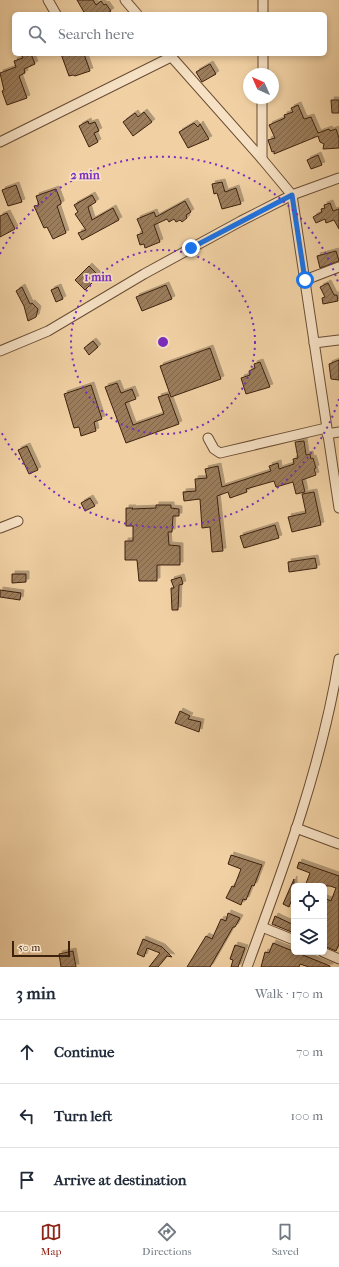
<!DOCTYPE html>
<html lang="en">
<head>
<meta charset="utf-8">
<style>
  body { margin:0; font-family:"IM FELL French Canon",serif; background:#f6f6f7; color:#1f2937 }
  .controls { position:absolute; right:12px; bottom:12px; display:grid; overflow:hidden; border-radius:6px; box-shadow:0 2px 6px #0003 }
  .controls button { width:36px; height:36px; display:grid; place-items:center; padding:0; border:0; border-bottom:1px solid #e0e1e3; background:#fff; color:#1f2937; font:20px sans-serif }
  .compass { position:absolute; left:243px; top:68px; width:36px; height:36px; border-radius:50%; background:#fff; box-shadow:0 2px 6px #0003; rotate:315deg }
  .scale { position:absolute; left:12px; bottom:10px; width:58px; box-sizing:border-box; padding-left:4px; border:2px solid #3d210f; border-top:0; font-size:11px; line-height:14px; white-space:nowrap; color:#3d210f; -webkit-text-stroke:3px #f6e1c4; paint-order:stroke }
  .stop { position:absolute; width:12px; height:12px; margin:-9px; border:3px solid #1a73e8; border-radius:50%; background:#fff }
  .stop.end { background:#1a73e8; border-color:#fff; box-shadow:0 1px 4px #0008 }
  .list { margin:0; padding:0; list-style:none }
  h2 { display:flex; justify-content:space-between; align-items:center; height:52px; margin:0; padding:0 16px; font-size:17px }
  h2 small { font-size:13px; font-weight:400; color:#747a83 }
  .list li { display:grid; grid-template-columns:26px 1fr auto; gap:12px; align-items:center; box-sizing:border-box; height:64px; padding:0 16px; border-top:1px solid #e0e1e3 }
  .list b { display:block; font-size:15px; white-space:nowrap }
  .list em { font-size:13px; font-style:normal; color:#747a83 }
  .icon { flex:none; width:22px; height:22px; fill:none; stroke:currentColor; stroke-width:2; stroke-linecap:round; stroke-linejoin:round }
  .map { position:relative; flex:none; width:339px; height:967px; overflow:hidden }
  .search { position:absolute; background:#fff; box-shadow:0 2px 6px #0003; left:12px; right:12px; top:12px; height:44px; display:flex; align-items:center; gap:10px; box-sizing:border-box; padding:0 14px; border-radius:6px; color:#747a83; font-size:15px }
  .sheet { height:244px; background:#fff }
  nav { display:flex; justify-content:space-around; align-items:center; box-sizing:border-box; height:56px; border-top:1px solid #e0e1e3; background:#fff; font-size:11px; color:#747a83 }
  nav a { display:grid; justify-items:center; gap:2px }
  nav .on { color:#8f2418 }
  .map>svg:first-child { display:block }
  .building { fill:url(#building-hatch); stroke:#3d210f; filter:url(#shadow) }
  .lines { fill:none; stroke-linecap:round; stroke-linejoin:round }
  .minor-casing { stroke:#6a4d34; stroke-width:11 }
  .minor { stroke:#f6e1c4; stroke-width:9 }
  .route { stroke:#1a73e8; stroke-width:5 }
  .ring { fill:none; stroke:#7b2cbf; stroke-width:2; stroke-dasharray:2 4 }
  .centre { fill:#7b2cbf; stroke:#f6e1c4; stroke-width:2 }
  .ring-label { font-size:12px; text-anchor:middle; font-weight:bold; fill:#7b2cbf; stroke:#f6e1c4; stroke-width:3.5; stroke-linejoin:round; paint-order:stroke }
</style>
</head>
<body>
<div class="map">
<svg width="339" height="967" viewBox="0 0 339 967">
  <defs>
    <pattern id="building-hatch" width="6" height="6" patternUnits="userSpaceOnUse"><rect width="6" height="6" fill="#9b7d5c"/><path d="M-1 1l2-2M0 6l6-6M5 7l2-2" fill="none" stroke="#80664a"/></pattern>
    <filter id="shadow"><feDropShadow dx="3" dy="-3" stdDeviation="0" flood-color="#0004"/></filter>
  </defs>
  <rect width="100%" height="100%" fill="#f1d1a4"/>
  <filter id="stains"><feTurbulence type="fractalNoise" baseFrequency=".005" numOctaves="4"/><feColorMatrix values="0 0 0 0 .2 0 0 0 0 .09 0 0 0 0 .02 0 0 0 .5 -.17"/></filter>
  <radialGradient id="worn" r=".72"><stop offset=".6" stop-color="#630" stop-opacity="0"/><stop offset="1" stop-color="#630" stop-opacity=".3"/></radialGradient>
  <g class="building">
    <polygon points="77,0 93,0 96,5 101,1 104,5 106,4 111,11 106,14 85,14"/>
    <polygon points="26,54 31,54 35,64 24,69 25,73 19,76 27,98 7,105 2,91 4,90 0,73 16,67 14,61 23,58 22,56"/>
    <polygon points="61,54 84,54 90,71 75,76 73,75 69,76"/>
    <polygon points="210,64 216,74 202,82 196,72"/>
    <polygon points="331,100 339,100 339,113 332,113"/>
    <polygon points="298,105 304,119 311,117 318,133 329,129 330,131 336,129 339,138 339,148 323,149 324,144 320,142 318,136 274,154 274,151 272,152 268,140 275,138 269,125 285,118 284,115 293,112 291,108"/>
    <polygon points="144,112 152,122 133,136 123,122 135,113 138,117"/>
    <polygon points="88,121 89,124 95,122 99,131 94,133 98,142 89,147 79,126"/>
    <polygon points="194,123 198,127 200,124 209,139 188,148 179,132"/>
    <polygon points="318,155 322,165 311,169 307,160"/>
    <polygon points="222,182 225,192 236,188 241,204 222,209 217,193 214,194 212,184"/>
    <polygon points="16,185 22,202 8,206 2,190"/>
    <polygon points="56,189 61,202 61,204 57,206 66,233 53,239 47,227 44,228 34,206 39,205 36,196"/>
    <polygon points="92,195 96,202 88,207 92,220 113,208 119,220 82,240 78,233 86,230 75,214 78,212 74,205"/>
    <polygon points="185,201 191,212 186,215 187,218 182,222 180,220 176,222 174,219 169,222 167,219 154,225 160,242 145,248 144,244 140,245 137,235 143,233 137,219 154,212 156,217"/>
    <polygon points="330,203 333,211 339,209 339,229 334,220 326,223 325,219 316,223 313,217 322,212 321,209 325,208 324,205"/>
    <polygon points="7,213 15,229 0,237 0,216"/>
    <polygon points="336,251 339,261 320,268 317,256"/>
    <polygon points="89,266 99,276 85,290 75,280"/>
    <polygon points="328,283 334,295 337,295 338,301 323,304 322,298 325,297 320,287"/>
    <polygon points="166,285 172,299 142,311 136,297"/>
    <polygon points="22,287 30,304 32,303 38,309 36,317 28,321 24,306 16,291"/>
    <polygon points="58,287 63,299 56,302 51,290"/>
    <polygon points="93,341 98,347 89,355 84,348"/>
    <polygon points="210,348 221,379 171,397 160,366"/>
    <polygon points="339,360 339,380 331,379 329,364"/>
    <polygon points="260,362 270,387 246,394 241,378 250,375 249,371 255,368 254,364"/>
    <polygon points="117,383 121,393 132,389 136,399 125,403 133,425 164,414 158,397 168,394 179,424 126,443 105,387"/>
    <polygon points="91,385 102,419 94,422 96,431 81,436 79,427 74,428 64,394"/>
    <polygon points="304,441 306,455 310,454 311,459 313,458 316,468 314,469 316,475 302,480 305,492 296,494 293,482 276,487 274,481 246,489 247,492 230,498 228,492 217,496 223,551 212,552 210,527 202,528 200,499 184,501 183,492 196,491 195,479 207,478 205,469 218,466 222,487 271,471 269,466 278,463 279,469 294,464 293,459 298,458 295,442"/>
    <polygon points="27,446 38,470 29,474 18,450"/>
    <polygon points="314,492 321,525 292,532 288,517 306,513 302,494"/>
    <polygon points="90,498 95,506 85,511 81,503"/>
    <polygon points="156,505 171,505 171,508 179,509 179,516 173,516 172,532 168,532 169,545 180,546 180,565 157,565 157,581 139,581 137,560 125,560 125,541 133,541 133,526 126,526 126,508 133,508 132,509 156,508"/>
    <polygon points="275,525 279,538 244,548 240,536"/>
    <polygon points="315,558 317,568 289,572 288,562"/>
    <polygon points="12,574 26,574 26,582 12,583"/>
    <polygon points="181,577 183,584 179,585 178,610 172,610 171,588 174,588 171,580"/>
    <polygon points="0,590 21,593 20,600 0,597"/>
    <polygon points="180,711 190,716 188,719 201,722 199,732 175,723"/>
    <polygon points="231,855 262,865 254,886 252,885 246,900 243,899 241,905 226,898 232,886 234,887 241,869 228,864"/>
    <polygon points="299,862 339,876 339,944 336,951 324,946 324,898 331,901 336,888 330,886 305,886 310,873 297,868"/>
    <polygon points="294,879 294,900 292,899 289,907 283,904"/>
    <polygon points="228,913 240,918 235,927 233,927 210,967 187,967 206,936 212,939 221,919 226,921"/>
    <polygon points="275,916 294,925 294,933 272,924"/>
    <polygon points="143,939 162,947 172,957 167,956 158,967 149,967 160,953 147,948 144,957 137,954"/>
    <polygon points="273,943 330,966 330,967 309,967 300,964 299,967 261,967 265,952 269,953"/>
    <polygon points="235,945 245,948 238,967 231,967 233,960 230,959"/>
    <polygon points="73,951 76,967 61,967 59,954"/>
  </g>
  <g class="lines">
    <g class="minor-casing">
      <g id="minor">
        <polyline points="48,0 56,14"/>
        <polyline points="125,0 137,14"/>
        <polyline points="263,14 263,0"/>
        <polyline points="169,54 262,159 292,195 339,508"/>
        <polyline points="263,74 263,54"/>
        <polyline points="0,142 171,57"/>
        <polyline points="262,159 262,98"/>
        <polyline points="305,280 339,267"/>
        <polyline points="314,343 339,340"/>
        <polyline points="0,351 48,331 144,274 241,221 292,195 339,178"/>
        <polyline points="327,434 339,432"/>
        <polyline points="208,438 214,449 220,453 326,428"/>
        <polyline points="0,528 18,521"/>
        <polyline points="296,828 339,844"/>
        <polyline points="262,927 294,940"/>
        <polyline points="323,952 339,959"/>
        <path d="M247,967C284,867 322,765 339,659"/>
      </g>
    </g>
    <use href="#minor" class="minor"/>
  </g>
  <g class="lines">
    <polyline class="route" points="191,248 292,195 305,280"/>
  </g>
  <g class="ring">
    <circle cx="163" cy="342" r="92"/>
    <path d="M339 399A185 185 0 0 1 0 430M0 254A185 185 0 0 1 339 285"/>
  </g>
  <circle cx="163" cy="342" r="6" class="centre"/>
  <g class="ring-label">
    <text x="85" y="179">2 min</text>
    <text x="98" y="281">1 min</text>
  </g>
  <rect width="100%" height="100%" filter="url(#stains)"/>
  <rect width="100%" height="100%" fill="url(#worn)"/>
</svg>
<div class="controls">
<button><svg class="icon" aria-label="locate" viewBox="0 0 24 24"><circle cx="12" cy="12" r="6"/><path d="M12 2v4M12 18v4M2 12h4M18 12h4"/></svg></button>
<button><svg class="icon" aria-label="layers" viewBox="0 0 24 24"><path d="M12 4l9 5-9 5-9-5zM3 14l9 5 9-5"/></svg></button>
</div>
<svg class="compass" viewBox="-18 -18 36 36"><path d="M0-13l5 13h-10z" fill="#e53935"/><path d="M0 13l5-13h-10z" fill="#747a83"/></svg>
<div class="scale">50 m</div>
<div class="stop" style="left:305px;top:280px"></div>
<div class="stop end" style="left:191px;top:248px"></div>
<div class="search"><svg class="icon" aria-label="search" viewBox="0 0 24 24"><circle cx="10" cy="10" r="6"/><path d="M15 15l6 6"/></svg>Search here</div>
</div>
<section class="sheet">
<h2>3 min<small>Walk · 170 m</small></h2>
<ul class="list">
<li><svg class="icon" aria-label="ahead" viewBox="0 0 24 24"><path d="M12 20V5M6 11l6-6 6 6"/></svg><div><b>Continue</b></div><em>70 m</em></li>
<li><svg class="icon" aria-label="left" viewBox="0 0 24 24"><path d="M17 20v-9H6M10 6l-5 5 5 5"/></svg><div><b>Turn left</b></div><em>100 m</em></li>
<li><svg class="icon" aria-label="arrive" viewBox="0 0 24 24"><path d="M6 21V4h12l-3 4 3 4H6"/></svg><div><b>Arrive at destination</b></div></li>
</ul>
</section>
<nav>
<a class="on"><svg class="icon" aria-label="map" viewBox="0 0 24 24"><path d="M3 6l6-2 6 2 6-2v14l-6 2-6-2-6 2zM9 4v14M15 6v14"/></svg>Map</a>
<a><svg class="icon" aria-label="directions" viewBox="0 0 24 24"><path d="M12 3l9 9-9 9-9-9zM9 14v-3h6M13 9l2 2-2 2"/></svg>Directions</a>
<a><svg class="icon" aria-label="saved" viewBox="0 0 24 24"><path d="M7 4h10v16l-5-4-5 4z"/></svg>Saved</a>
</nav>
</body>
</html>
